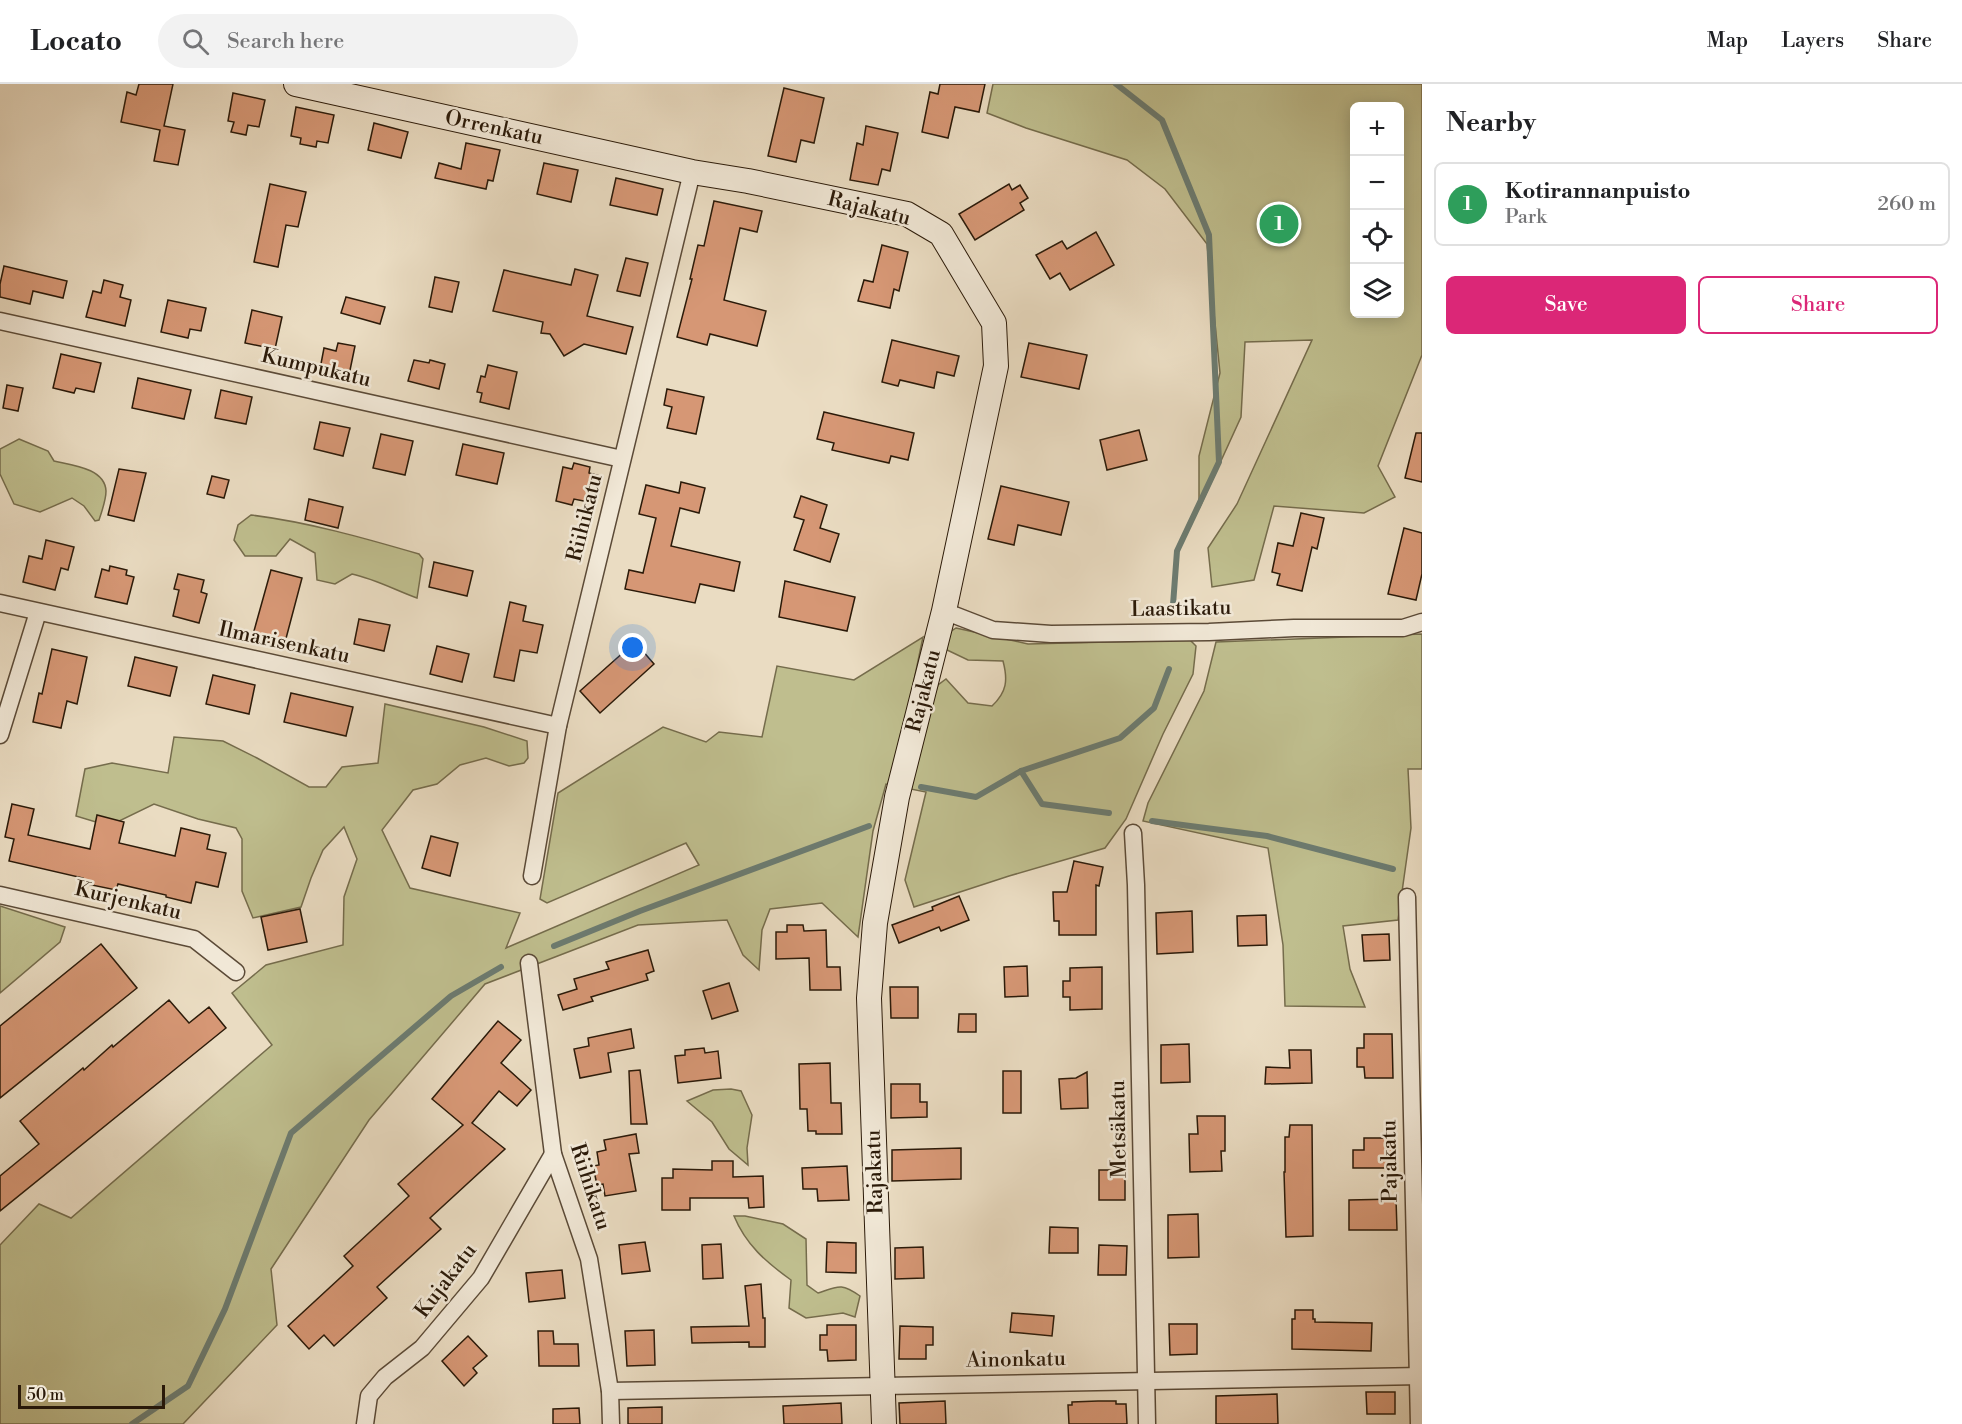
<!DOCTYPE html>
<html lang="en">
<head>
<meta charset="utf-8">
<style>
  body { margin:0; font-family:"Libre Bodoni",serif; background:#f2f2f2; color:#202124 }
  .controls { position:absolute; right:18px; top:18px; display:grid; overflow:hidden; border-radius:9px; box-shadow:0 3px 15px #0003 }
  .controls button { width:54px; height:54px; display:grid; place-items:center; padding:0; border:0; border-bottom:2px solid #e0e0e0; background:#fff; color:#202124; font:30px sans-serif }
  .scale { position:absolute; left:18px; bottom:15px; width:147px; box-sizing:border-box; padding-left:6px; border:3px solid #2b1a09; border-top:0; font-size:16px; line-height:21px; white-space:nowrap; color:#2b1a09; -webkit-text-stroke:4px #f1e8d7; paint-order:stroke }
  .you { position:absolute; left:633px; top:564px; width:21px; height:21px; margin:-15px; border:4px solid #fff; border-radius:50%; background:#1a73e8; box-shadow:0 0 0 9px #1a73e833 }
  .badge { display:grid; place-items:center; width:39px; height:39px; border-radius:50%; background:#db2777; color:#fff; font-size:20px; font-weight:700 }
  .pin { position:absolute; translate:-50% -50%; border:3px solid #fff; box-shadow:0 2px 6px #0006 }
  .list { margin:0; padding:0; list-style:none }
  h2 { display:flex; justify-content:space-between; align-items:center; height:78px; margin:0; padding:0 24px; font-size:26px }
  h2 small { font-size:20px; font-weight:400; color:#757577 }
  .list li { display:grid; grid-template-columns:39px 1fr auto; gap:18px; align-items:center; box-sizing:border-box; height:84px; margin:0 12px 12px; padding:0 12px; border:2px solid #e0e0e0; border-radius:9px }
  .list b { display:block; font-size:22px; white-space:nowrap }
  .list p { margin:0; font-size:20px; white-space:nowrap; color:#757577 }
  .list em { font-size:20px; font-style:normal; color:#757577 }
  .actions { display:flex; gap:12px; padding:18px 24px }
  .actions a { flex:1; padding:14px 0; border:2px solid #db2777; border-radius:9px; text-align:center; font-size:21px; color:#db2777 }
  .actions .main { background:#db2777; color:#fff }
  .icon { flex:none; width:33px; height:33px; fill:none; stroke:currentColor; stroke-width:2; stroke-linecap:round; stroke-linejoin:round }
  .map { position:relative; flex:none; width:1422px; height:1340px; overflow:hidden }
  header { display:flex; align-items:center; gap:36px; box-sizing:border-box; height:84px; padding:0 30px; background:#fff; border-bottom:2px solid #e0e0e0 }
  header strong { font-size:28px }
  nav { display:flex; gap:33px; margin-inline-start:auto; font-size:21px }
  .search { width:420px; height:54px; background:#f2f2f2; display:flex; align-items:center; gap:15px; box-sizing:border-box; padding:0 21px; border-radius:33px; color:#757577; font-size:22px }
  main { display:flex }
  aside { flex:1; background:#fff }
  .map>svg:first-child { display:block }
  .green { fill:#bfbe8e; stroke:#756c4c; stroke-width:1.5; fill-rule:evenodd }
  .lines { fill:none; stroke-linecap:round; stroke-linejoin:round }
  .stream { stroke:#6c7b70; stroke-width:6 }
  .building { fill:#d69775; stroke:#2b1a09; stroke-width:1.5 }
  .street-casing { stroke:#5b4a37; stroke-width:19 }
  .secondary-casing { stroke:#2b1a09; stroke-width:26 }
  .street { stroke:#f1e8d7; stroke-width:16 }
  .secondary { stroke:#f1e8d7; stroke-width:24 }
  .labels { text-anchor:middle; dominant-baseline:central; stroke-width:5; stroke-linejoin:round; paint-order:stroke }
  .street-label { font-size:21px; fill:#2b1a09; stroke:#f1e8d7 }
</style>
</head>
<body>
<header>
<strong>Locato</strong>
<div class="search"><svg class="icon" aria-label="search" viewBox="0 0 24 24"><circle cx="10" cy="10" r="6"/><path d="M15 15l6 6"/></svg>Search here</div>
<nav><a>Map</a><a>Layers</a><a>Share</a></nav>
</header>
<main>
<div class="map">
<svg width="1422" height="1340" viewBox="0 0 1422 1340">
  <rect width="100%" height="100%" fill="#eadcc2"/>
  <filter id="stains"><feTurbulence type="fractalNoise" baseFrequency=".00333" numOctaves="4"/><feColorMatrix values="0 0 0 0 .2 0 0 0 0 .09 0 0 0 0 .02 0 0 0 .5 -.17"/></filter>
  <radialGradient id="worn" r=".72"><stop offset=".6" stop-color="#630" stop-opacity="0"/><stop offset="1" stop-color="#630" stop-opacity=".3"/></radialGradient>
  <g class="green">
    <path d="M993,0H1422V271L1378,382L1395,413L1364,429L1274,422L1254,496L1212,503L1208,464L1237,420L1312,256L1245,258L1241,333L1199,425V372L1220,289L1207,160L1165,105L1127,76L1026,44L987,29ZM1354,22H1400V230H1354Z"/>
    <path d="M19,355L48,367L54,377C71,381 105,384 106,407C106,416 102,427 99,436L95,437L84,422L72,414L40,428L14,420L0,390V365Z"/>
    <path d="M251,431C308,438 364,454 419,470L423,475L417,514C395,506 375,495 352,490L335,500L317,496L315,469L290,455L276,472H245L234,456L238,441Z"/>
    <path d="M956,544L1028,560L1190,556L1196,562L1193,590L1163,650L1126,735L1105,764L1009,792L914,823L905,796L926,708L886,700L873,747L858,853L822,819L770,825L762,846L759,886L743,871L727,836L638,841L485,900L369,1036L271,1185L277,1241L183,1340H0V1161L39,1120L71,1134L272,961L232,909L266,881L343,861L344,813L357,775L344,743L323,766L311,794L301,823L253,834L242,807V755L236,744L198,735L154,720L109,742L76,732L85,685L112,679L168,689L174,653L223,657L257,674L309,703H326L342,683L378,679L385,620L484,643L527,657L528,674L524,679L509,682L486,674L460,681L437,700L413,706L382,746L410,804L520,829L506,864L699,781L686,759L547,819L540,815L558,709L663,643L706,658L719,648L762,653L777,582L854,596L923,553L903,649L930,625L938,601L946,595L968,619L992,622C1007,608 1008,596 1003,577L968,576L945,565L947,550Z"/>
    <polygon points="1422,550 1422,685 1408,685 1411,744 1398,836 1343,842 1350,885 1365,923 1285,922 1283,861 1268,764 1143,737 1148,719 1204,607 1216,558"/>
    <polygon points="0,822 65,843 60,858 0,909"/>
    <polygon points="731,1005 741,1007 752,1031 747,1064 748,1081 729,1065 712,1038 687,1017 713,1006"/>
    <path d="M734,1132H745L783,1140L806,1155L807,1201L818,1209C839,1202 841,1199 860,1212L855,1233L843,1229L806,1234L789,1224L791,1196C766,1178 746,1161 734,1132Z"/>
  </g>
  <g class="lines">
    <g class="stream">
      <polyline points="1116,0 1162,36 1209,151 1219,378 1177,467 1173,521"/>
      <polyline points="1021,687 1042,720 1109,729"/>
      <polyline points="921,703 976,713 1021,687 1120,654 1154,624 1169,585"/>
      <polyline points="1152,737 1267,752 1393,785"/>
      <polyline points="554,862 640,827 869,742"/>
      <polyline points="132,1340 188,1302 225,1225 291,1049 451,912 501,883"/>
    </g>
  </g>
  <g class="building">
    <polygon points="139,0 173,0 164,42 185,46 178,81 154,77 160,46 121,38 127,8 136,11"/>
    <polygon points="940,0 985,0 979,28 955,23 948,54 922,48 930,8 938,10"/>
    <polygon points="784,4 824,14 814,59 801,56 796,78 768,72"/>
    <polygon points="233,9 265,16 259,43 248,41 246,51 231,48 234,38 228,37"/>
    <polygon points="296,23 334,31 328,59 317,57 316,63 300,60 301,54 291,52"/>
    <polygon points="374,39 408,48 401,74 368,66"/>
    <polygon points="866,42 898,49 890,87 882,85 878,101 850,96 857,59 863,61"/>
    <polygon points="466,59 500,66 493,97 488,96 486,105 435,94 439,79 461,85"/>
    <polygon points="544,79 578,86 571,118 537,110"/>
    <polygon points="616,94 663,105 657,131 610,121"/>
    <polygon points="270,100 306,108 298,143 286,141 278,183 254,178"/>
    <polygon points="1009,100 1012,106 1020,101 1028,114 1020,119 1024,126 975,156 959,130"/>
    <polygon points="714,117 762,127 757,148 740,144 724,216 766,227 757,262 710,250 707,261 677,253 692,195 690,195 698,161 704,162"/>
    <polygon points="1096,148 1114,181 1070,206 1060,189 1050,195 1036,171 1062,157 1067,165"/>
    <polygon points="882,161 908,168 899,207 894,205 890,224 858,217 864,196 873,198"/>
    <polygon points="626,174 648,179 640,212 617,207"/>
    <polygon points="4,182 67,197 63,214 33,207 30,220 0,213 0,200"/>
    <polygon points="575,185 598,191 587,232 633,243 626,270 584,260 564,272 550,250 541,249 543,238 493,227 504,186 571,201"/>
    <polygon points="435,193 459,198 452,228 429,223"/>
    <polygon points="104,196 123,201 120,213 131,216 125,242 86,233 93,207 101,209"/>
    <polygon points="346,213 385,223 380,240 341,229"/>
    <polygon points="168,216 206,224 201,247 190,245 188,254 161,248"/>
    <polygon points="252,226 282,233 275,265 245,259"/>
    <polygon points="892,256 959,272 954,292 937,288 934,304 900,296 898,302 882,298"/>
    <polygon points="338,259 355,262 349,291 320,285 324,264 336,267"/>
    <polygon points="1029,259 1087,271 1079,305 1021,293"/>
    <polygon points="61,270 101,279 94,308 76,304 74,309 53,304"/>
    <polygon points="414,276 429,279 430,276 445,280 439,305 408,297"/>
    <polygon points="488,281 517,288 509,325 480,318 482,309 477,308 481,292 485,293"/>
    <polygon points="138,294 191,306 184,335 132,324"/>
    <polygon points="7,301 23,304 18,327 3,324"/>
    <polygon points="667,305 704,313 696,350 667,344 672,323 664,321"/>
    <polygon points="221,306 252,313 246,340 215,334"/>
    <polygon points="824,328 914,349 908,376 891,372 889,379 832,366 834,359 817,355"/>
    <polygon points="320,338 350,344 343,372 314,365"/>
    <polygon points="1139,346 1147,376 1107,386 1100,356"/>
    <polygon points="1416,349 1422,349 1422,398 1405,394"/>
    <polygon points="381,350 413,357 405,391 373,384"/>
    <polygon points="463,360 504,369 497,400 456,391"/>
    <polygon points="574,379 590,383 589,389 600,392 594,419 574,415 572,421 556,417 563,383 572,385"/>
    <polygon points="119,385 146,389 134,437 108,431"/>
    <polygon points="212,392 229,396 224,414 207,410"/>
    <polygon points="681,398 705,404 699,429 680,424 671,462 740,478 734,507 700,500 695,519 625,505 629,486 643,489 656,434 639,430 646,401 679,409"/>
    <polygon points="1001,402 1069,418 1061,451 1018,441 1014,461 988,455"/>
    <polygon points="801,412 827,421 820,444 839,450 830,478 794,466 804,436 794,433"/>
    <polygon points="309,415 343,423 338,444 305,436"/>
    <polygon points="1301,429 1324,434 1317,465 1312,463 1302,507 1277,501 1280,490 1272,488 1278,459 1293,462"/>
    <polygon points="1404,444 1422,449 1422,490 1416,516 1388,510"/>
    <polygon points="46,456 74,463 68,486 61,484 55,506 23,498 29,472 42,475"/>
    <polygon points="434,478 473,487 467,512 429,503"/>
    <polygon points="110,482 127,486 126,491 134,493 127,520 95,513 102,485 109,487"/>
    <polygon points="271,486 302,494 284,562 252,554"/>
    <polygon points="178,490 204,496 201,508 207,510 199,539 173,532 179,506 174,505"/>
    <polygon points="785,497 855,513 847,547 779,533"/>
    <polygon points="510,518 526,522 523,537 543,541 537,569 520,566 514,597 494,593"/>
    <polygon points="359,535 390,541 384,567 354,560"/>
    <polygon points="635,558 654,580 600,629 580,607"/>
    <polygon points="437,562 469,570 462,598 430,590"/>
    <polygon points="52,565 87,573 77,620 67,617 61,644 33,638 39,609 42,610"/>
    <polygon points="135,573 177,583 170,612 128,602"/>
    <polygon points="213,591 255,601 249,630 206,620"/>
    <polygon points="291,609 353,623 346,652 284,638"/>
    <polygon points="12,720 34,725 28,751 90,765 97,731 124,738 119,759 175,772 181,744 210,751 207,765 226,769 218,803 196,798 191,819 166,813 166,811 118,800 116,806 82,799 83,794 9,777 14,755 5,753"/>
    <polygon points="431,752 458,759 450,792 422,784"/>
    <polygon points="1074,777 1103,783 1099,802 1096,801 1096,851 1059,851 1059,837 1054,837 1053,808 1067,808"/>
    <polygon points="959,812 969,836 941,847 939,843 899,859 892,841 933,826 932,823"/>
    <polygon points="300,825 307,858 268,866 261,833"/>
    <polygon points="1192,827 1193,868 1157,870 1156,829"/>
    <polygon points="1266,831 1267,861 1238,862 1237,832"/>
    <polygon points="787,841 803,841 804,847 826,846 827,883 840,883 841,906 810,906 809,874 776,875 776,848 787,848"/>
    <polygon points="1389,850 1390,876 1364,877 1362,851"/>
    <polygon points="101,860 137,904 0,1014 0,942"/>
    <polygon points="648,866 654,887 646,890 648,896 591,913 593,917 563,926 558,911 577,905 574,895 609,885 606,878"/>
    <polygon points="1027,882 1028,912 1005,913 1004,883"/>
    <polygon points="1102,883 1102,925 1070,926 1070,913 1063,913 1063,897 1070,897 1070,884"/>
    <polygon points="729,899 738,927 712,935 703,907"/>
    <polygon points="890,903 918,903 918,934 891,934"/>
    <polygon points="169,916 189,939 209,923 226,944 0,1127 0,1092 39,1060 20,1037 83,984 84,986 112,961 113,963"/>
    <polygon points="959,930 976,930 976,948 958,948"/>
    <polygon points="498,937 521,956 501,979 531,1006 517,1022 499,1007 472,1039 505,1065 430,1134 441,1145 377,1203 387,1214 334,1262 324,1251 309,1265 288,1242 353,1182 344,1172 409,1112 398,1100 463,1041 432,1015"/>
    <polygon points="631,945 634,964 608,969 611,988 580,994 574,965 589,962 588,954"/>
    <polygon points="1364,950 1392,950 1393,994 1365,994 1364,983 1357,983 1357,964 1364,964"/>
    <polygon points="1189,960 1190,998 1161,999 1161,961"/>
    <polygon points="704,964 705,969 718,967 721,994 678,999 675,972 685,971 685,966"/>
    <polygon points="1289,966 1311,966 1312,999 1265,1000 1266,983 1290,984"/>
    <polygon points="830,979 831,1019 841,1019 842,1050 816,1050 816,1047 808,1047 807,1025 800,1025 799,980"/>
    <polygon points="640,986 647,1040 631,1040 629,987"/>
    <rect x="1003" y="987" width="18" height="42"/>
    <polygon points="1087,988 1088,1024 1061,1025 1059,995 1076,994"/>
    <polygon points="891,1000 920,1000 920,1018 927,1018 927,1033 891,1034"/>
    <polygon points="1197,1032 1225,1032 1225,1067 1221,1067 1222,1087 1190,1088 1189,1050 1198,1050"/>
    <polygon points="1290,1041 1312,1041 1313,1152 1286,1153 1284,1088 1285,1088 1285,1053 1289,1053"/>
    <polygon points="636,1050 639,1069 629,1070 636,1107 605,1112 603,1100 597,1101 593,1082 599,1081 597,1068 606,1066 604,1056"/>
    <polygon points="1364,1054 1395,1054 1396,1084 1353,1084 1353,1066 1364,1066"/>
    <polygon points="961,1064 961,1095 892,1097 892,1066"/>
    <polygon points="712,1077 733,1077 733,1093 763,1092 764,1123 749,1124 748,1114 690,1114 690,1126 662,1126 662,1094 673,1094 673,1085 712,1086"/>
    <polygon points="847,1082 849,1116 818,1117 817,1105 803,1105 802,1084"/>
    <rect x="1099" y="1086" width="26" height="30"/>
    <polygon points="1396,1115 1397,1146 1349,1146 1349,1116"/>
    <polygon points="1198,1130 1199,1173 1168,1174 1168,1131"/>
    <polygon points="1050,1143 1078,1144 1078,1169 1049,1169"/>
    <polygon points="645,1158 650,1187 622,1190 619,1161"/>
    <polygon points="827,1158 856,1159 856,1189 826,1188"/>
    <polygon points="721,1160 723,1194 703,1195 702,1161"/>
    <polygon points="1099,1161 1127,1162 1126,1191 1098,1191"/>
    <polygon points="923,1163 924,1194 895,1195 895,1164"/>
    <polygon points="562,1186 565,1214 529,1218 526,1189"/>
    <polygon points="761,1200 763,1234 765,1234 765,1263 749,1263 749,1258 692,1259 691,1243 749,1242 745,1202"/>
    <polygon points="1295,1226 1313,1226 1313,1235 1315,1235 1315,1238 1372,1239 1371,1267 1292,1265 1292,1235 1295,1235"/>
    <polygon points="1012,1229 1054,1232 1052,1252 1010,1248"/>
    <polygon points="1169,1240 1197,1240 1197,1270 1170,1271"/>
    <polygon points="827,1241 856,1241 856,1276 828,1277 827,1266 820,1266 820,1251 827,1251"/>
    <polygon points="900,1242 933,1243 933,1261 926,1261 926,1275 899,1275"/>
    <polygon points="654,1246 655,1281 627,1282 625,1247"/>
    <polygon points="538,1247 553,1247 554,1260 578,1260 579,1282 539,1282"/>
    <polygon points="468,1252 487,1272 473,1284 477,1289 464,1302 442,1277"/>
    <polygon points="1366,1308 1395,1308 1395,1330 1367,1330"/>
    <polygon points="1277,1310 1278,1340 1216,1340 1216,1312"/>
    <polygon points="945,1317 946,1340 900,1340 899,1319"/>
    <polygon points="1098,1317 1116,1317 1116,1320 1126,1320 1127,1340 1069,1340 1068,1321 1072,1321 1072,1318"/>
    <polygon points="841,1319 842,1340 784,1340 783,1322"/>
    <polygon points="662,1323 662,1340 628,1340 628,1324"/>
    <polygon points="579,1324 580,1340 553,1340 553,1325"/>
  </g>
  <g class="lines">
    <g class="street-casing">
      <g id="street">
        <polyline points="0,237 622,375"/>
        <polyline points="0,519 558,642"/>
        <polyline points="944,527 993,546 1051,550 1209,548 1294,544 1403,544 1422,538"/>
        <polyline points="0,651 38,528"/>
        <polyline points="1133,749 1136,801 1147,1340"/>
        <polyline points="532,792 558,642 692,88"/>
        <polyline points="0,811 194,855 236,888"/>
        <polyline points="1407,813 1419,1340"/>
        <polyline points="529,879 553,1070 589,1175 610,1307 611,1340"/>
        <polyline points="610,1307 1422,1292"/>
        <polyline points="365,1340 369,1312 385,1293 422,1264 481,1194 553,1070"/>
      </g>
    </g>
    <g class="secondary-casing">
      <polyline id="secondary" points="296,0 692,88 748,97 907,130 941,150 994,239 996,282 944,527 897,713 875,839 869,914 884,1340"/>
    </g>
    <use href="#street" class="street"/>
    <use href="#secondary" class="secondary"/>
  </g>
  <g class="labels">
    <g class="street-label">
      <text transform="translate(494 44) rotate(12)">Orrenkatu</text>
      <text transform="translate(869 125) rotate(14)">Rajakatu</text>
      <text transform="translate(316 284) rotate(13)">Kumpukatu</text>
      <text transform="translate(585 434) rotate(-76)">Riihikatu</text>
      <text transform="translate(1181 525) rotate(-1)">Laastikatu</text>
      <text transform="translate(284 559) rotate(12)">Ilmarisenkatu</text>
      <text transform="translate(924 607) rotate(-76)">Rajakatu</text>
      <text transform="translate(128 817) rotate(13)">Kurjenkatu</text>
      <text transform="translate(1119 1045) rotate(-91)">Metsäkatu</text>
      <text transform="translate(1390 1077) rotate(-91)">Pajakatu</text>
      <text transform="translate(875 1088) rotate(-92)">Rajakatu</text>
      <text transform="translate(590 1103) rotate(72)">Riihikatu</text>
      <text transform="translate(446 1197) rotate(-53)">Kujakatu</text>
      <text transform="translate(1016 1276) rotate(-1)">Ainonkatu</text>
    </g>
  </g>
  <rect width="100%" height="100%" filter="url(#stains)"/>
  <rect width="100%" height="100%" fill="url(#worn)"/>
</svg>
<div class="controls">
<button>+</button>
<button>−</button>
<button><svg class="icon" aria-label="locate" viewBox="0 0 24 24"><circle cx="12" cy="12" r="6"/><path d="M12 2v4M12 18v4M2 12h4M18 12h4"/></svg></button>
<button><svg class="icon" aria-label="layers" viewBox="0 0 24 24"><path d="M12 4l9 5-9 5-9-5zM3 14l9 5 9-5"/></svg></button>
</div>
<div class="scale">50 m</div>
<div class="you"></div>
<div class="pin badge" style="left:1279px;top:140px;background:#2e9e5b">1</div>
</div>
<aside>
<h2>Nearby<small></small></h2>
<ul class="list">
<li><span class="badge" style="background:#2e9e5b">1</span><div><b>Kotirannanpuisto</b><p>Park</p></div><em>260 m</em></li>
</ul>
<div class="actions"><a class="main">Save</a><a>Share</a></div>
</aside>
</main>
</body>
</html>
